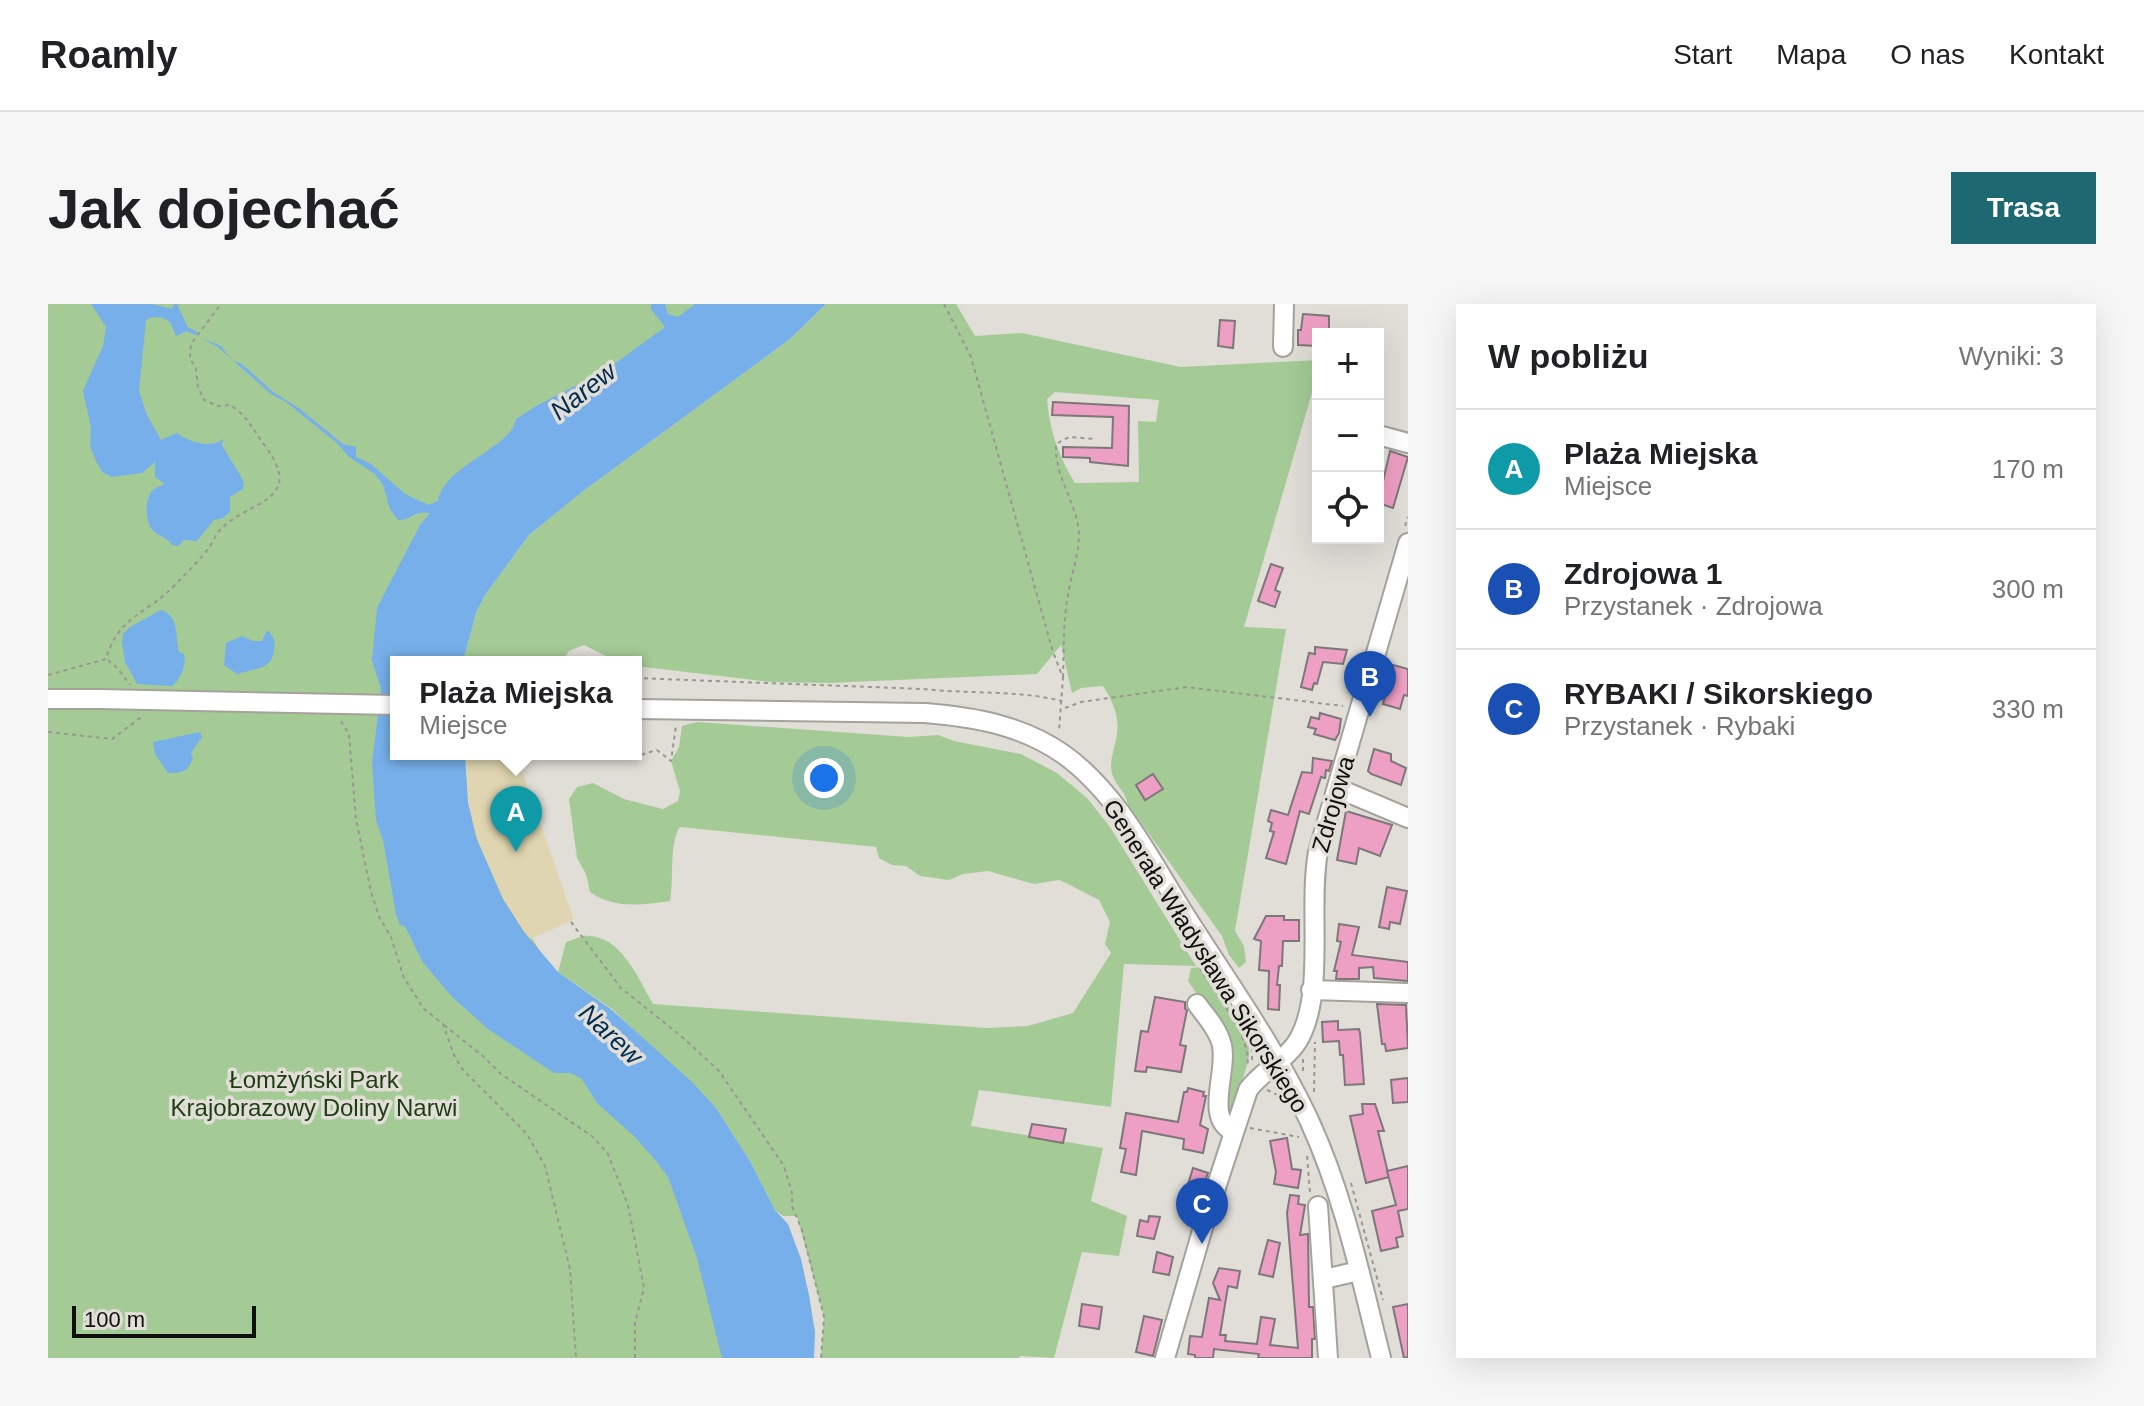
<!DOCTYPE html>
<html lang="pl">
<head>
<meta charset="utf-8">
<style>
  body { margin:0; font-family:Arial,sans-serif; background:#f6f6f6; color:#202124 }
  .controls { position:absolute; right:24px; top:24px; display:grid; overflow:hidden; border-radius:0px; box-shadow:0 8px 32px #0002 }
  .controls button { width:72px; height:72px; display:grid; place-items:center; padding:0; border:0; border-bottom:2px solid #e0e0e0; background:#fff; color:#202124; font:40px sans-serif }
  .scale { position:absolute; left:24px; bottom:20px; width:184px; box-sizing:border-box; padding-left:8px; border:4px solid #100f0d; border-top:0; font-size:22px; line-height:28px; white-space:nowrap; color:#100f0d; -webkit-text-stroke:6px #e1ded8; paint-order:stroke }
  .you { position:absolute; left:776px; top:474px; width:28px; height:28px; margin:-20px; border:6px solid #fff; border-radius:50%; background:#1a73e8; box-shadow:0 0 0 12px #1a73e833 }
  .badge { display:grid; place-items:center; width:52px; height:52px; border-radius:50%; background:#1d6871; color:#fff; font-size:26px; font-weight:700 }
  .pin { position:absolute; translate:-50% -66px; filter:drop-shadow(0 2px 4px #0008) }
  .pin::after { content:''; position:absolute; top:42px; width:28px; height:24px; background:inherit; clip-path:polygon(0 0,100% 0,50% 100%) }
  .popup { position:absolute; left:342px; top:352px; width:252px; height:104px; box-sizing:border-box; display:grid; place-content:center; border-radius:0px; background:#fff; filter:drop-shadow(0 2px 6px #0005); font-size:26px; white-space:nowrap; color:#757577 }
  .popup b { font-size:30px; color:#202124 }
  .popup::after { content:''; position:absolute; left:50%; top:100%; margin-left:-16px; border:16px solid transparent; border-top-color:#fff }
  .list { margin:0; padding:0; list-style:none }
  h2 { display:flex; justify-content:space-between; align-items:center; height:104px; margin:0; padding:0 32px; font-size:34px }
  h2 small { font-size:26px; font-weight:400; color:#757577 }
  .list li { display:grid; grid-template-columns:52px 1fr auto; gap:24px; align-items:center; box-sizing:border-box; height:120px; padding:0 32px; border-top:2px solid #e0e0e0 }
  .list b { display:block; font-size:30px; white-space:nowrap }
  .list p { margin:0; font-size:26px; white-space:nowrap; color:#757577 }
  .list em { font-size:26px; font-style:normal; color:#757577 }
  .icon { flex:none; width:44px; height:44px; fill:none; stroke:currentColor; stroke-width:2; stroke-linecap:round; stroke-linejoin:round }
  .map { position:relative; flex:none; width:1360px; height:1054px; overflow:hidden; border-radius:0px }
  header { display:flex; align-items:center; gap:48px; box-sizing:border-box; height:112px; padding:0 40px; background:#fff; border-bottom:2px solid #e0e0e0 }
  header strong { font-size:38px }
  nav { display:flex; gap:44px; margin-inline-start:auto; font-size:28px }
  .intro { display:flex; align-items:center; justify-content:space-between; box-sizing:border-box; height:192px; padding:0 48px }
  h1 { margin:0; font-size:56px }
  .button { padding:20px 36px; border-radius:0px; background:#1d6871; color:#fff; font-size:28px; font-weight:700 }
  main { display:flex; gap:48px; padding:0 48px }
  aside { flex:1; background:#fff; border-radius:0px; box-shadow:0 8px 32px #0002 }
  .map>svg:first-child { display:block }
  .green { fill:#a4cb96; fill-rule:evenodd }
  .sand { fill:#dfd5b0 }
  .water { fill:#76afe9 }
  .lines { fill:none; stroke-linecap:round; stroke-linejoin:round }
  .stream { stroke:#76afe9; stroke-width:4 }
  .building { fill:#ee9fc4; stroke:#7e777a; stroke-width:2 }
  .minor-casing { stroke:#a5a29c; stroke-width:22 }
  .path { stroke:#999792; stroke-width:2; stroke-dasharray:4 4; stroke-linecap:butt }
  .minor { stroke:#fff; stroke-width:18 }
  .minor-bridge-casing { stroke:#a5a29c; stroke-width:22; stroke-linecap:butt }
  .minor-bridge { stroke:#fff; stroke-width:18 }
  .labels { text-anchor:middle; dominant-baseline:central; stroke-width:7; stroke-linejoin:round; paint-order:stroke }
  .street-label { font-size:24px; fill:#100f0d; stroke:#e1ded8 }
  .park-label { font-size:24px; fill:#1d3d10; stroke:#e1ded8 }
  .water-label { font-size:26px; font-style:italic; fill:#012c51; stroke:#e1ded8 }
</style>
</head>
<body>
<header>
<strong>Roamly</strong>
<nav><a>Start</a><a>Mapa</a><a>O nas</a><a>Kontakt</a></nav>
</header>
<div class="intro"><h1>Jak dojechać</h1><a class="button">Trasa</a></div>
<main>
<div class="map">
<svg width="1360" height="1054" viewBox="0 0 1360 1054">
  <rect width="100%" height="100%" fill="#e1ded8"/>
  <g class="green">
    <polygon points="0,0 741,0 592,109 348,358 348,450 404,450 439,561 514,683 666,863 719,1054 0,1054"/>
    <path d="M778,0H908L927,32L974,29L1133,63L1270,56V68L1196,323L1238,325L1187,627L1196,642L1198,658L1191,664L1181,651L1174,632L1079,499C1078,488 1068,482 1065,472C1060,459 1066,447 1068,435C1073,416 1065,397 1055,382L1033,384L1024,389L1013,341L989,370L781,379L723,378L588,362V358H570L536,341L521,347L514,358H415L428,309L437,291L481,231L534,188L742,35ZM1007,88L1111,96L1108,118L1090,117L1091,178L1027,179C1010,151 1002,127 999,95Z"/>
    <path d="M649,418L861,433L890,431L906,437L973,450L1009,469L1039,494L1062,523L1148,662L1076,660L1063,803L931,786L923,822L1055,844L1043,897L1079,912L1071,952L1034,948L1006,1054L972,1052L971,1054H773L776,1013L749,912H735L727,906L702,857L668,804L564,705L510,668L518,638C523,637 530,633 536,632C572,629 590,674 605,700L939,724L980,722L1025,709L1063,649L1057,640L1062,618L1051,596L1020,580L1011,576L986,580L940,567L915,570L901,576L872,572L858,562L844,561L831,554L828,543L632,523C621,537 626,577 622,597C594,601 566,605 542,588L538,570L529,554L521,495L529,483L545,479L576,495L615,505L630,497L632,487L623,457L631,443L634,422Z"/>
    <path d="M1152,663C1165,679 1204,731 1201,750C1200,765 1187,795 1181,810L1176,814L1162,709L1140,677L1143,664Z"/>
  </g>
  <path class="sand" d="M417,450H468L526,616L482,635C452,598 428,547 421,500C418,483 420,466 417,450Z"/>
  <g class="water">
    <path d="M43,0H104L124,5L126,0H129L141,26L128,32L122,18C114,13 106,11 98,16L91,87L99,111L113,136L129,129C141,138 163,145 176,135L174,141L196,178L195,185L182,193V208L175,214L166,216L149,237L136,236L130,242L124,241C119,233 110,233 104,225C97,216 96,195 105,186C108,183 113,182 117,180L107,173V158L94,169L64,173L54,168L47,155L42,141L43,123L35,87L55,42L58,23Z"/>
    <path d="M603,0H617L620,10L630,13L647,0H778L742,35L534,188L481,231L437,291L428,309L415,358H348V450H417L420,498L428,533L455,595L476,628L510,668L564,706L644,778L668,804L702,857L727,906L740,920L753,955L761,991L767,1028L766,1054H674L649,954L620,873L609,858L587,833L550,800L533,774L522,769H506L440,725L404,693L374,657L357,622L352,621L348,610L335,536L328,516L324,459L333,385L324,356L329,304L372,221L382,209C366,206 364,216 350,216L342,205L335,181L327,170L301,153L290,140L238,98L223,90L170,43L153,34L173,42L184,56L194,60L224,87L252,105L295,140L308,143V153L323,160L357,190L381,201L390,197C395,162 465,143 468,115L488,102L558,66L617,23L603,5Z"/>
    <path d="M113,306C132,312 127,333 131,348L136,350C139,360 133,375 124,382L89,380L77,358L74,338L75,330L82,323Z"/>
    <path d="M219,326C230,336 227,345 223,357L215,363L189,370L176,361L178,339L194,332L205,337H214Z"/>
    <path d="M152,428L154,433L143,449L145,454C140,468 134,469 120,469L107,450L105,438Z"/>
  </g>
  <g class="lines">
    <polyline class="stream" points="141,26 147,29"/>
  </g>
  <g class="building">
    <polygon points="1255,10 1281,12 1281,30 1270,30 1269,42 1250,41 1250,26 1253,26"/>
    <polygon points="1172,16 1187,17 1185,44 1170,42"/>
    <polygon points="1005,98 1081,102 1080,162 1042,158 1042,154 1015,153 1015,143 1064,144 1065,113 1004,111"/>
    <polygon points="1342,147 1360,153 1345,204 1330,199"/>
    <polygon points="1223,260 1235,264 1227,286 1232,288 1227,303 1210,297"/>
    <polygon points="1267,343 1299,346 1295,360 1275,358 1269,380 1266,379 1264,386 1253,383 1261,349 1267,350"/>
    <polygon points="1345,361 1360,365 1360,392 1356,391 1352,405 1335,400"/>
    <polygon points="1272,409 1293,415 1291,429 1287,436 1266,430 1268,425 1260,423 1263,413 1271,415"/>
    <polygon points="1326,445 1343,450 1343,457 1358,464 1353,481 1323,470 1320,467"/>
    <polygon points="1265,454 1284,457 1281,467 1278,466 1277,474 1273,473 1261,510 1252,507 1238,560 1218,554 1226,528 1222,527 1224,519 1220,517 1223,506 1240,511 1254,468 1264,469"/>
    <polygon points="1105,470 1115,485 1097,496 1088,481"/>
    <polygon points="1298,507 1344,521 1332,552 1311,544 1308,560 1289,556"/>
    <polygon points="1339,583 1359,587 1352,620 1342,618 1341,625 1331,623"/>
    <polygon points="1218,612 1236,612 1236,616 1251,616 1251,637 1235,637 1234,662 1231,662 1229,681 1232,681 1231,706 1220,705 1221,667 1211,666 1213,637 1206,635"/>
    <polygon points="1291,620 1311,623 1304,651 1360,658 1360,677 1326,674 1325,663 1311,664 1311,675 1288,675 1289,667 1286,667 1293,638 1289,637"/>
    <polygon points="1107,693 1137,698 1137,705 1139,706 1132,741 1138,742 1133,768 1099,763 1098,768 1087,767 1093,727 1100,728"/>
    <polygon points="1329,700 1358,701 1360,744 1338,747 1337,740 1334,740"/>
    <polygon points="1290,717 1290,726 1311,725 1312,729 1316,780 1297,781 1295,751 1292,751 1291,737 1275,738 1274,718"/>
    <polygon points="1360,774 1360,798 1345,799 1343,776"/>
    <polygon points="1140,784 1156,788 1155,792 1158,792 1152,821 1160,825 1155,849 1135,845 1136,835 1094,827 1088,871 1073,868 1078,845 1072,844 1078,809 1130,818 1136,788 1139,788"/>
    <polygon points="1314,800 1327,800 1336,827 1330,827 1341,873 1318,879 1302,812 1315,810"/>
    <polygon points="984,820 1018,825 1015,839 981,833"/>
    <polygon points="1239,834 1244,865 1253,866 1250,884 1226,880 1228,868 1222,837"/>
    <polygon points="1360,862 1360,905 1350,907 1355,932 1348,934 1350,943 1333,947 1324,907 1348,901 1339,867"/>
    <polygon points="1145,864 1160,869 1148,904 1134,900"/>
    <polygon points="1242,891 1251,892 1250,900 1257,901 1252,931 1260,930 1261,1003 1265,1003 1267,1035 1264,1035 1264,1054 1210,1054 1211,1050 1166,1045 1165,1054 1147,1054 1147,1051 1140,1050 1142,1032 1154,1033 1161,994 1172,996 1165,979 1171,964 1192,967 1189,984 1180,982 1172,1031 1178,1031 1177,1037 1209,1040 1213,1013 1227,1015 1222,1041 1250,1044 1239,909"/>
    <polygon points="1101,912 1112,913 1106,935 1089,932 1092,916 1100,918"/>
    <polygon points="1220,936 1232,939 1225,973 1211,970"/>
    <polygon points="1109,948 1125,953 1121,971 1105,968"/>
    <polygon points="1034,1000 1054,1003 1051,1025 1031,1022"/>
    <polygon points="1360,1000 1360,1053 1356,1054 1345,1003"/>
    <polygon points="1096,1012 1114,1016 1105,1052 1088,1048"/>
  </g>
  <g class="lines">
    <g class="minor-casing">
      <g id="minor">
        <polyline points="1235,43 1236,0"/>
        <polyline points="1330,131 1360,139"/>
        <polyline points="0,395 51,395"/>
        <path d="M588,405L877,409C926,413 973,421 1015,450C1067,487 1099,549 1132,603C1176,673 1226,741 1261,816C1296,892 1313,974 1333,1054"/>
        <polyline points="1289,484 1360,514"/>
        <polyline points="1263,686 1360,689"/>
        <path d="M1149,700C1157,711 1169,724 1173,738C1182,763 1155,814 1185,827"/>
        <polyline points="1270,902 1280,1054"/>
        <polyline points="1276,975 1311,967"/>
        <path d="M1117,1054L1156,920L1200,786C1214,766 1241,755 1252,733C1277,685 1260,603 1270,548L1360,239"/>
      </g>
    </g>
    <g class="path">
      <polyline points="896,0 923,53 1004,345 1015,374 1011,427"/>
      <polyline points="1357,222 1360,213"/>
      <polyline points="60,356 70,365 82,381"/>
      <path d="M0,371L58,355C71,311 98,311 127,281C138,269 150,258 160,245C165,239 167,230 173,225C199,197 259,198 217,142C206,127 199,111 182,101L170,102L156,96L150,83L148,65L142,54L143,40L173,0"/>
      <path d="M1015,373C1016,346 1015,318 1020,291C1023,271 1031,251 1031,230C1029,198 1006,173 1008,140L1021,133L1048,135"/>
      <path d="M588,374L875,385C921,390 970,386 1014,397"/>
      <polyline points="1017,404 1033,398 1139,383 1295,402"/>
      <polyline points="293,417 301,430 308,515 323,588 331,613 343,633 356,674 376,705 395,720 406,751 415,766 479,830 497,862 522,965 528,1054"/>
      <polyline points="0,428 64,435 96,411"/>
      <polyline points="554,450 582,454 609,446 623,457 628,422"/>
      <polyline points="507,452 509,450"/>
      <polyline points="523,618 573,684 633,732 671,767 736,862 744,889 744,902 754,926 776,1013 773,1054"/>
      <path d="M1152,664C1166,688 1206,736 1199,763"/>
      <polyline points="396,721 436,753 453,770 545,833 560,850 580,901 596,984 587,1019 587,1054"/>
      <polyline points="1204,744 1204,758"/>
      <polyline points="1255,755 1255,768"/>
      <polyline points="1219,786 1232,792"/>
      <polyline points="1266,788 1267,738"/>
      <polyline points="1202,824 1251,833"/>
      <polyline points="1259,852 1262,889"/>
      <polyline points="1303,879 1335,996"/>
    </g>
    <use href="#minor" class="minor"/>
    <g class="minor-bridge-casing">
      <polyline id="minor-bridge" points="51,395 348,401"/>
    </g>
    <use href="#minor-bridge" class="minor-bridge"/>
  </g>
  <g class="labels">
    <g class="street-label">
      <text transform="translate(1285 500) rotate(-74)">Zdrojowa</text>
      <text transform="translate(1158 652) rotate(58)">Generała Władysława Sikorskiego</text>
    </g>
    <g class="park-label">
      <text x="266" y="775">Łomżyński Park<tspan x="266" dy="28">Krajobrazowy Doliny Narwi</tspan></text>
    </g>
    <g class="water-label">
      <text transform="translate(535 87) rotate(-38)">Narew</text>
      <text transform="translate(563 730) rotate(43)">Narew</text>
    </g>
  </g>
</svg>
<div class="controls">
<button>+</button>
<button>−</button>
<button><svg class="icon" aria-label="locate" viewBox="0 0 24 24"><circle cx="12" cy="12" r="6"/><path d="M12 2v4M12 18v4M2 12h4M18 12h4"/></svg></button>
</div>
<div class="scale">100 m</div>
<div class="you"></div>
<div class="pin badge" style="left:468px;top:548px;background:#0f9aa8">A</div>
<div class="popup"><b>Plaża Miejska</b>Miejsce</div>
<div class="pin badge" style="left:1322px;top:413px;background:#1a4fb4">B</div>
<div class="pin badge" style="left:1154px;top:940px;background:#1a4fb4">C</div>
</div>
<aside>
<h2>W pobliżu<small>Wyniki: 3</small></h2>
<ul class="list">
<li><span class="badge" style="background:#0f9aa8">A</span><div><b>Plaża Miejska</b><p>Miejsce</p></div><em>170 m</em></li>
<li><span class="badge" style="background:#1a4fb4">B</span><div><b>Zdrojowa 1</b><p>Przystanek · Zdrojowa</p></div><em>300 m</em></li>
<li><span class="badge" style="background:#1a4fb4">C</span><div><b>RYBAKI / Sikorskiego</b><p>Przystanek · Rybaki</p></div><em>330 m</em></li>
</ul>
</aside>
</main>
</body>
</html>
